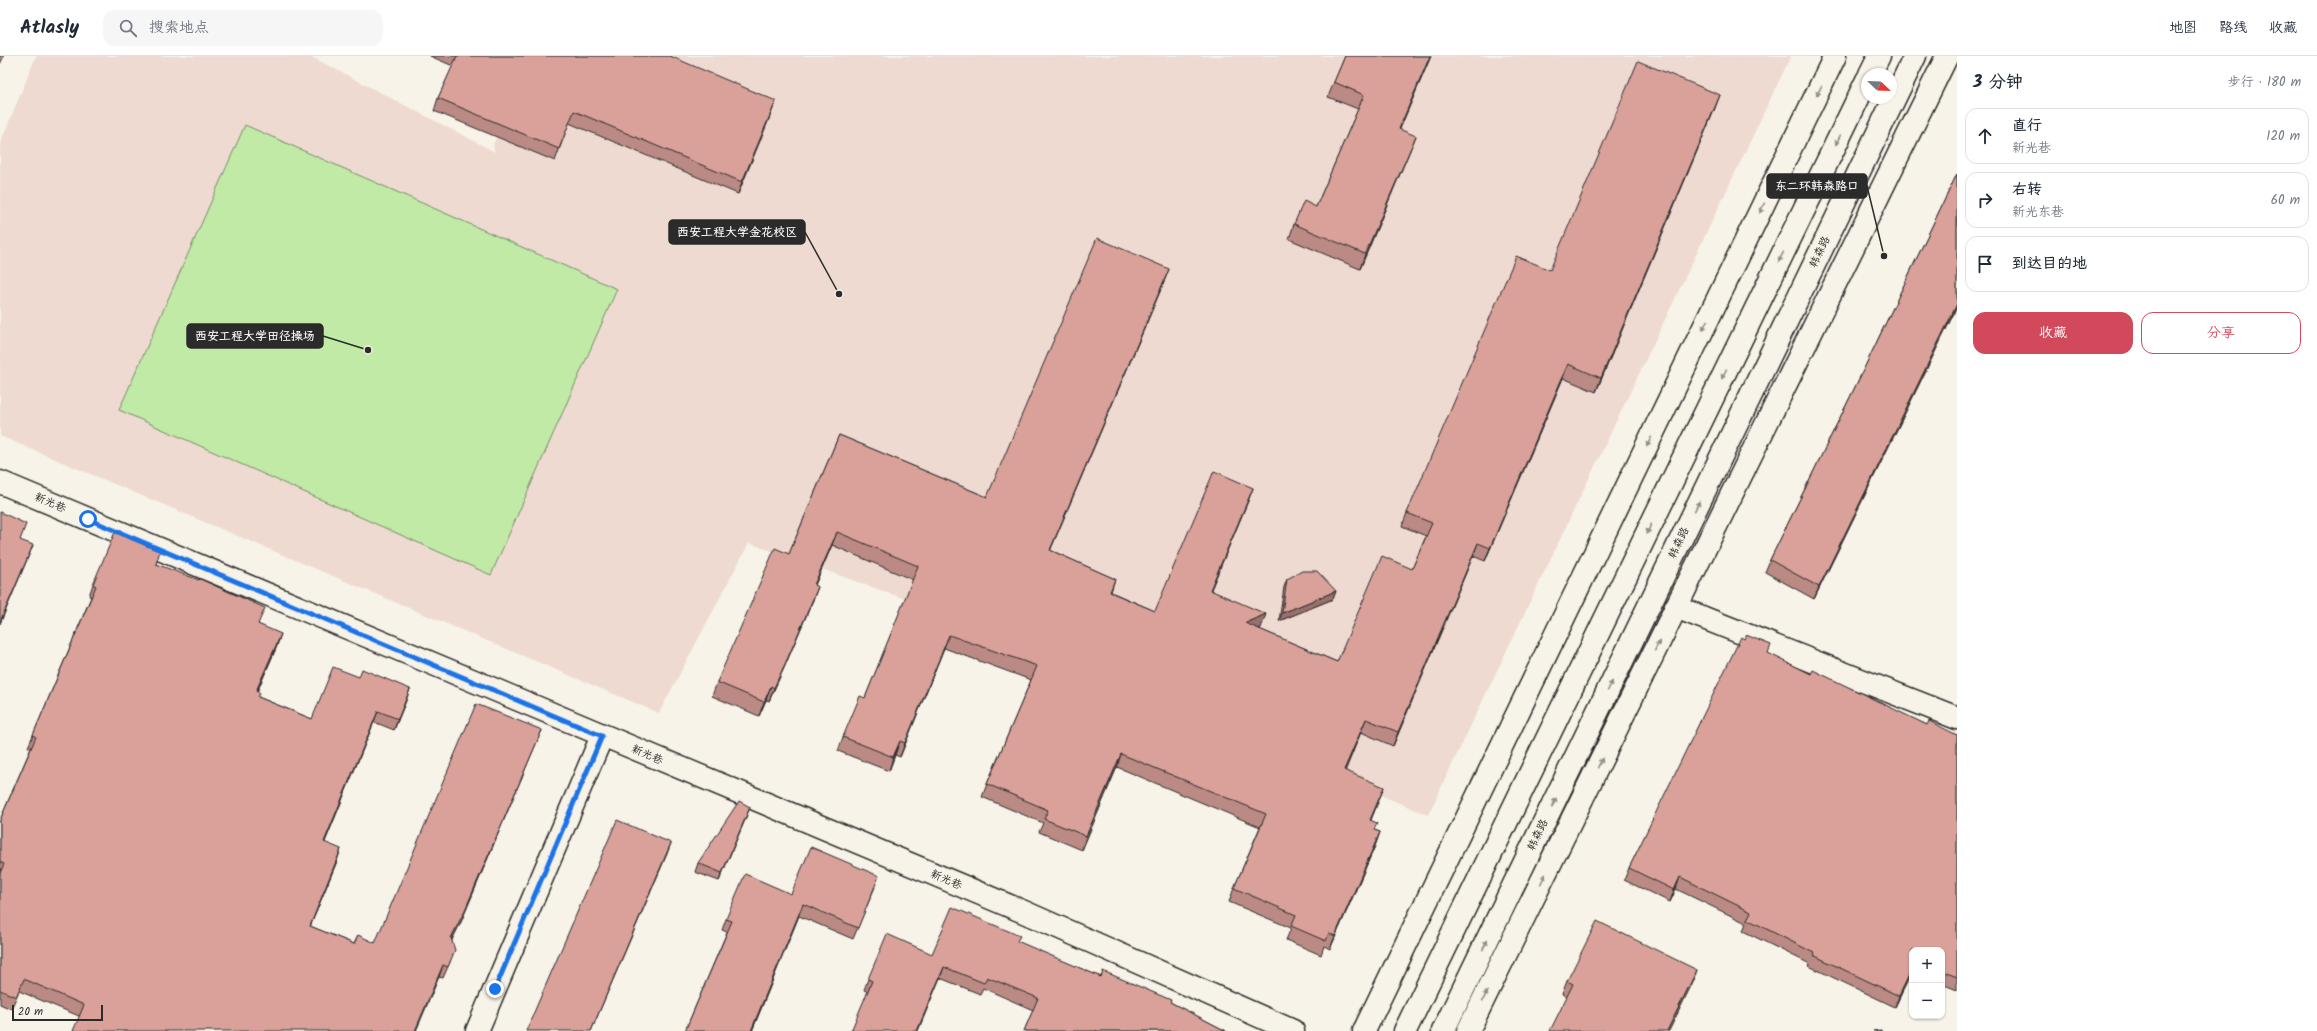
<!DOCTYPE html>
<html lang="zh">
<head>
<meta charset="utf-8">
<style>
  body { margin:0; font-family:Kalam,"LXGW WenKai TC",sans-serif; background:#f6f6f7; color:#1f2937 }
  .controls { position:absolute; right:12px; bottom:12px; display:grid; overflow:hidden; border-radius:8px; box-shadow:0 1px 3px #0004 }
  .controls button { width:36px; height:36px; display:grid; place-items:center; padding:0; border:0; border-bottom:1px solid #e0e1e3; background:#fff; color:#1f2937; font:20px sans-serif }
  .compass { position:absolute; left:1861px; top:12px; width:36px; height:36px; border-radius:50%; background:#fff; box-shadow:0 1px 3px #0004; rotate:113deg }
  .scale { position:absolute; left:12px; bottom:10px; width:91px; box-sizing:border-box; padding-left:4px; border:2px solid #2b2b2b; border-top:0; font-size:11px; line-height:14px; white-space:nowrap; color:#2b2b2b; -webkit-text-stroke:3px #f7f3e8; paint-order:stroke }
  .stop { position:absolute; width:12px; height:12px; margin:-9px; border:3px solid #1a73e8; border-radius:50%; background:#fff }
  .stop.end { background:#1a73e8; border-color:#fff; box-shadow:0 1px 4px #0008 }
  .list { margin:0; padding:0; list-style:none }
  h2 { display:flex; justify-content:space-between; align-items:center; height:52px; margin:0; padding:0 16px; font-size:17px }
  h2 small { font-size:13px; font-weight:400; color:#747a83 }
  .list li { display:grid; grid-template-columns:26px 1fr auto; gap:12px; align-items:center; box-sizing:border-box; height:56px; margin:0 8px 8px; padding:0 8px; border:1px solid #e0e1e3; border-radius:12px }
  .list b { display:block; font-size:15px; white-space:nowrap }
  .list p { margin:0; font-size:13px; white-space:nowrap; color:#747a83 }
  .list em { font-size:13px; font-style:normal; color:#747a83 }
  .actions { display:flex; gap:8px; padding:12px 16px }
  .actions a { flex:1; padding:9px 0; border:1px solid #d1495b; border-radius:12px; text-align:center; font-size:14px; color:#d1495b }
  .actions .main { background:#d1495b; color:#fff }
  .icon { flex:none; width:22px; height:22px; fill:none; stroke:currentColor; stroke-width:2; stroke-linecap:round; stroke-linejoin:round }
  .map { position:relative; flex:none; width:1957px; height:975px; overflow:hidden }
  header { display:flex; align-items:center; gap:24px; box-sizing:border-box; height:56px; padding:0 20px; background:#fff; border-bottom:1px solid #e0e1e3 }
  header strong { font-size:19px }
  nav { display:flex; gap:22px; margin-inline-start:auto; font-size:14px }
  .search { width:280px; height:36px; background:#f6f6f7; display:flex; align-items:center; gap:10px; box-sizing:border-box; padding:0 14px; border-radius:12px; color:#747a83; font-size:15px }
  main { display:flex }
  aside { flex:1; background:#fff }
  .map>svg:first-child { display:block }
  .built { fill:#eedad1 }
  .green { fill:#c1eaa6; stroke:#768a68 }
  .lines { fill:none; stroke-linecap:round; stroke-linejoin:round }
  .minor-casing { stroke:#2b2b2b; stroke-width:25 }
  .tertiary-casing { stroke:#2b2b2b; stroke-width:25 }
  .secondary-casing { stroke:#2b2b2b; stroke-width:25 }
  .minor { stroke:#f7f3e8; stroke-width:22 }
  .tertiary { stroke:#f7f3e8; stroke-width:22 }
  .secondary { stroke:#f7f3e8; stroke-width:22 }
  .wall { fill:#bb8a84; stroke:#2b2b2b }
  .shaded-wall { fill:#99716c; stroke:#2b2b2b }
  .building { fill:#daa19a; stroke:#2b2b2b }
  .oneway { fill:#918f8a }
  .route { stroke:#1a73e8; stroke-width:5 }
  .labels { text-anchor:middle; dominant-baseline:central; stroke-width:3.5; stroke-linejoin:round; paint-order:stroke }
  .street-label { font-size:11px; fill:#2b2b2b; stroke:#f7f3e8 }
  .leader { fill:none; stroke:#2b2b2b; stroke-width:1.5 }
  .callout-dot { fill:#2b2b2b; stroke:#f7f3e8; stroke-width:1.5 }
  .callout { fill:#2b2b2b; stroke:#2b2b2b; stroke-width:1.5 }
  .callout-label { font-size:12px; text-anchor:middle; font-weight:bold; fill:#fff }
</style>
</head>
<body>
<header>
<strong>Atlasly</strong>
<div class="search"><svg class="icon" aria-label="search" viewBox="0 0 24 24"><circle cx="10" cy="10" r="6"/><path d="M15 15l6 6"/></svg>搜索地点</div>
<nav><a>地图</a><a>路线</a><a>收藏</a></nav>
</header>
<main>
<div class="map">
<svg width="1957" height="975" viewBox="0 0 1957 975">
  <rect width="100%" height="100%" fill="#f7f3e8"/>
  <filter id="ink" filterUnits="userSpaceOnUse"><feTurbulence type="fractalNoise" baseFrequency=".025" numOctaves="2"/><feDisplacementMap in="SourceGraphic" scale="8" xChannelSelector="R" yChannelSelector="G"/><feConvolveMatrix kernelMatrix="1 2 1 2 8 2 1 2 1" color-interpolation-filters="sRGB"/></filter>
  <g filter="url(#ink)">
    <polygon class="built" points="36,0 310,0 495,96 493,89 532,0 1791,0 1428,759 947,558 749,487 659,657 0,380 0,88"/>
    <polygon class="green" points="245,69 617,233 491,519 119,354"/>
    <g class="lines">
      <g class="minor-casing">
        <g id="minor">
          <polyline points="1676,551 1957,662"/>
          <polyline points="477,975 602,680"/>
          <polyline points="1364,975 1835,0"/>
          <polyline points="1468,975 1947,0"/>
        </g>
      </g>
      <g class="tertiary-casing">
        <polyline id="tertiary" points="0,426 1024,856 1293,975"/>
      </g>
      <g class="secondary-casing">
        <g id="secondary">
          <polyline points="1870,18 1879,0"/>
          <polyline points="1405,975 1867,24"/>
          <polyline points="1443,975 1915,0"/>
        </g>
      </g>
      <use href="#minor" class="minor"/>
      <use href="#tertiary" class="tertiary"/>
      <use href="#secondary" class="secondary"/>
    </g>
    <g class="wall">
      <polygon points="430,0 670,0 771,58 738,138 569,67 555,105 434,55 438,42 453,10"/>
      <polygon points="1345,0 1431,0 1400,73 1410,94 1360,213 1289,183 1294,168 1316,151 1358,53 1328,41 1334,26"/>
      <polygon points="1715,52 1596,336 1563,322 1485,505 1473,500 1393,690 1361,676 1345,714 1379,744 1371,764 1374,774 1380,776 1375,790 1330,893 1324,890 1321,899 1286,884 1291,872 1229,846 1234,832 1260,771 1117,711 1082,794 1039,776 1043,767 982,741 987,728 1031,624 944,592 900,701 895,699 889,715 838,695 843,681 865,642 913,524 832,489 815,529 813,544 785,610 769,645 766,644 759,660 712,640 717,626 789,498 839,379 987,441 1164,226 1050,494 1115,523 1111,536 1155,555 1253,432 1248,445 1210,535 1261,572 1259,573 1337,606 1412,513 1426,480 1402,470 1407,457 1550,214"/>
      <polygon points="1957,118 1957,251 1814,543 1765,516 1770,504 1860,321"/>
      <polygon points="156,508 259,568 277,590 257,636 258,641 312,663 359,621 410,633 394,674 374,666 325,786 337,805 310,870 354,888 375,887 542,674 537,685 461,866 452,884 450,906 443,922 439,921 79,960 19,935 11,953 0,948 0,764 31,692 28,691 33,679 91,541 89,540 93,528"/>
      <polygon points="1287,523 1336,535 1333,543 1279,565 1284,531"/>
      <polygon points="1744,583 1768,598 1811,618 1927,669 1957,679 1957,934 1942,928 1942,894 1912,894 1912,921 1910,925 1908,924 1895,951 1809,910 1810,908 1743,875 1746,867 1676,833 1670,846 1624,824 1629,812"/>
      <polygon points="747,759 719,825 695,816 698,807"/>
      <polygon points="875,831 853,883 799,860 752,975 685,975 727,876 722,874 726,863 791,838"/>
      <polygon points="1017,886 1101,921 1170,946 1226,975 1024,975 1033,954 983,932 980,938 940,922 868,936 864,934 868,923 932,898"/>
      <polygon points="1567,925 1692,928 1567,941 1562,938"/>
    </g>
    <g class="shaded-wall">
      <polygon points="1430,0 1431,0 1393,87 1399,73"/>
      <polygon points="1720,39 1715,52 1596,336 1601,322"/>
      <polygon points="776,45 771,58 738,138 742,126"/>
      <polygon points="1416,80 1410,94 1360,213 1365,198"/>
      <polygon points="1169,213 1164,226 1045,507 1050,494"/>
      <polygon points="1957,248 1957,251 1814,543 1819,531"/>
      <polygon points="1568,308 1563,322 1485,505 1490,492"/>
      <polygon points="1253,432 1248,445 1205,548 1210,534"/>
      <polygon points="837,476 832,489 809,543 814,529"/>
      <polygon points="1478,487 1473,500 1393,690 1398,676"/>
      <polygon points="33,489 29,499 0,568 0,566"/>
      <polygon points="818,531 813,544 769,645 774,632"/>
      <polygon points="1336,535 1333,543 1279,565 1282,557"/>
      <polygon points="1266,558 1261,572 1240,580 1245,567"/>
      <polygon points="281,578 277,590 252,647 256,635"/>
      <polygon points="949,579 944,592 900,701 905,687"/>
      <polygon points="771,630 766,644 759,660 764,646"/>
      <polygon points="410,633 406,645 394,674 398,663"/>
      <polygon points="378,655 374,666 320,797 324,786"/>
      <polygon points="1366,663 1361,676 1340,728 1344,714"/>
      <polygon points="542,674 537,685 461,866 447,893 451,882"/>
      <polygon points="900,685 895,699 889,715 893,701"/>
      <polygon points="1121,698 1117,711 1082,794 1086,780"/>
      <polygon points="1384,731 1379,744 1365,777 1370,764"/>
      <polygon points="750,751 747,759 719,825 722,817"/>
      <polygon points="1380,776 1375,790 1330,893 1335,880"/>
      <polygon points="671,787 667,798 591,975"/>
      <polygon points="341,793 337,805 306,881 310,870"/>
      <polygon points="1680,821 1676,833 1670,846 1674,834"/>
      <polygon points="803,848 752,975 751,975"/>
      <polygon points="443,909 439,921 416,975 415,975"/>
      <polygon points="944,911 940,922 918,975 917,975"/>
      <polygon points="1912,913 1908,924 1895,951 1899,940"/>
      <polygon points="1697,914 1692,928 1669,975 1667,975"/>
    </g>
    <g class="building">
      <polygon points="0,0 4,0 0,8"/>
      <polygon points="457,0 670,0 776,45 742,126 574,55 559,93 438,42"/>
      <polygon points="1345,0 1430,0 1399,73 1416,80 1365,198 1294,168 1304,145 1316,151 1364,39 1334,26"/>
      <polygon points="1638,5 1720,39 1601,322 1568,308 1490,492 1478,487 1398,676 1366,663 1344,714 1384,731 1370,764 1377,767 1374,774 1380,776 1335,880 1329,877 1326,885 1291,870 1296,859 1234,832 1266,758 1121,698 1086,780 1044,763 1048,754 987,728 1037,610 949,579 905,687 900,685 893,701 843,681 860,640 865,642 918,510 837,476 814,529 818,531 790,597 774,632 771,630 764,646 717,626 775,492 789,498 839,379 987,441 1097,182 1169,213 1050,494 1115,523 1110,536 1155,555 1214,415 1253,432 1210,534 1266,558 1245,567 1337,606 1382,500 1412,513 1432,467 1407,457 1516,200 1550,214"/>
      <polygon points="1957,118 1957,248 1819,531 1770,504 1860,321"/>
      <polygon points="0,456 26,468 20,484 33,489 0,566"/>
      <polygon points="115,476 160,495 156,508 199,524 200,523 265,552 258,568 281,578 256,635 260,637 258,641 312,663 333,611 359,621 362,613 410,633 398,663 378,655 324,786 341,793 310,870 354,888 358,879 375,887 476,648 542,674 465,854 451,882 455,894 448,911 443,909 415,975 73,975 84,949 24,923 16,941 0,934 0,817 4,808 0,806 0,764 36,681 33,679 96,530 93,528"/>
      <polygon points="1302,515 1317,515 1336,535 1282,557 1287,523"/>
      <polygon points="1746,579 1771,589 1768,597 1811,618 1813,614 1927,669 1929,665 1957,679 1957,921 1942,915 1942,894 1912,894 1912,913 1899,940 1813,899 1814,897 1747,863 1751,856 1680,821 1674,834 1629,812 1741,581 1744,583"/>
      <polygon points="739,745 750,751 722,817 698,807"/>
      <polygon points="617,764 671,787 591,975 526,975"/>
      <polygon points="811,791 879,820 858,872 803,848 751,975 685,975 732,865 726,863 745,818 791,838"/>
      <polygon points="952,851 1020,880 1017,885 1101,921 1103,915 1171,944 1170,946 1226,975 1097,975 1096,974 1096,975 1024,975 1038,942 987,921 984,927 944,911 917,975 851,975 872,925 868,923 887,878 932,898"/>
      <polygon points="1597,865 1697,914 1667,975 1550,975 1573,928 1567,925"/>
      <polygon points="1880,974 1883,975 1873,975"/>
    </g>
    <defs><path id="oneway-solid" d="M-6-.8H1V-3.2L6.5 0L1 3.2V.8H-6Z"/></defs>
    <g class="oneway">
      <use href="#oneway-solid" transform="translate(1819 35) rotate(116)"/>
      <use href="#oneway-solid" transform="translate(1838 84) rotate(116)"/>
      <use href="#oneway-solid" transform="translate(1762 152) rotate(116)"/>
      <use href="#oneway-solid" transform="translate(1781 201) rotate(116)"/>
      <use href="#oneway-solid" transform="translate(1705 269) rotate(116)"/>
      <use href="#oneway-solid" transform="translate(1724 318) rotate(116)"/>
      <use href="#oneway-solid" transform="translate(1649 386) rotate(116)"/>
      <use href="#oneway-solid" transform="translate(1697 450) rotate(-64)"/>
      <use href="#oneway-solid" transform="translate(1649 473) rotate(116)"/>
      <use href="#oneway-solid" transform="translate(1657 590) rotate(-64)"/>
      <use href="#oneway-solid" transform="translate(1610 630) rotate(-64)"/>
      <use href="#oneway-solid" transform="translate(1600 707) rotate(-64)"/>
      <use href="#oneway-solid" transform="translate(1554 747) rotate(-64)"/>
      <use href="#oneway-solid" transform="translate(1543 823) rotate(-64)"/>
      <use href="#oneway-solid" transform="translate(1485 889) rotate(-64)"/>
      <use href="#oneway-solid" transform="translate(1485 940) rotate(-64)"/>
    </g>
  </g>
  <g class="lines" filter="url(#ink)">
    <polyline class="route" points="88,463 602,680 495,933"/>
  </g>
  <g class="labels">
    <g class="street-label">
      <text transform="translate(1820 196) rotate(-64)">韩森路</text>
      <text transform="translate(50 447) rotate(23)">新光巷</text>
      <text transform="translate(1679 487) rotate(-64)">韩森路</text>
      <text transform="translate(647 699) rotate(23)">新光巷</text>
      <text transform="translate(1538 779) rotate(-64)">韩森路</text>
      <text transform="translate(946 824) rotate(23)">新光巷</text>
    </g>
  </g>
  <path class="leader" d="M1884 200L1867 130M839 238L805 176M368 294L323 280"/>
  <g class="callout-dot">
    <circle cx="1884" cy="200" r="4"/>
    <circle cx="839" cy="238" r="4"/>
    <circle cx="368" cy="294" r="4"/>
  </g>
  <g class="callout">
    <rect x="1767" y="118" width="100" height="24" rx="4"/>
    <rect x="669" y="164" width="136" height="24" rx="4"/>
    <rect x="187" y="268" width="136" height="24" rx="4"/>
  </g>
  <g class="callout-label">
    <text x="1817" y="134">东二环韩森路口</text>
    <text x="737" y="180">西安工程大学金花校区</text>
    <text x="255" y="284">西安工程大学田径操场</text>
  </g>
</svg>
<div class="controls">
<button>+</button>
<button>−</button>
</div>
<svg class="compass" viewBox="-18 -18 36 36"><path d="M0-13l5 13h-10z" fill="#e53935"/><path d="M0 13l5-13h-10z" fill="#747a83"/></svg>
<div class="scale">20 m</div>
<div class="stop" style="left:88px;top:463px"></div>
<div class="stop end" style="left:495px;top:933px"></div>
</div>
<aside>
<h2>3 分钟<small>步行 · 180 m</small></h2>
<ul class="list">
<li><svg class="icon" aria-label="ahead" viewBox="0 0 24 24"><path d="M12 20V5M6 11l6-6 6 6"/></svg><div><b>直行</b><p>新光巷</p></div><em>120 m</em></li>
<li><svg class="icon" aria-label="right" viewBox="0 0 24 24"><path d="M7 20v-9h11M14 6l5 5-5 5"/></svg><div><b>右转</b><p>新光东巷</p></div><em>60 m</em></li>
<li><svg class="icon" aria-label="arrive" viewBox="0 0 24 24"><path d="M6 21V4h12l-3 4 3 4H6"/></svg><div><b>到达目的地</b></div></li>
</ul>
<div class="actions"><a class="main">收藏</a><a>分享</a></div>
</aside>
</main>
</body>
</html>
